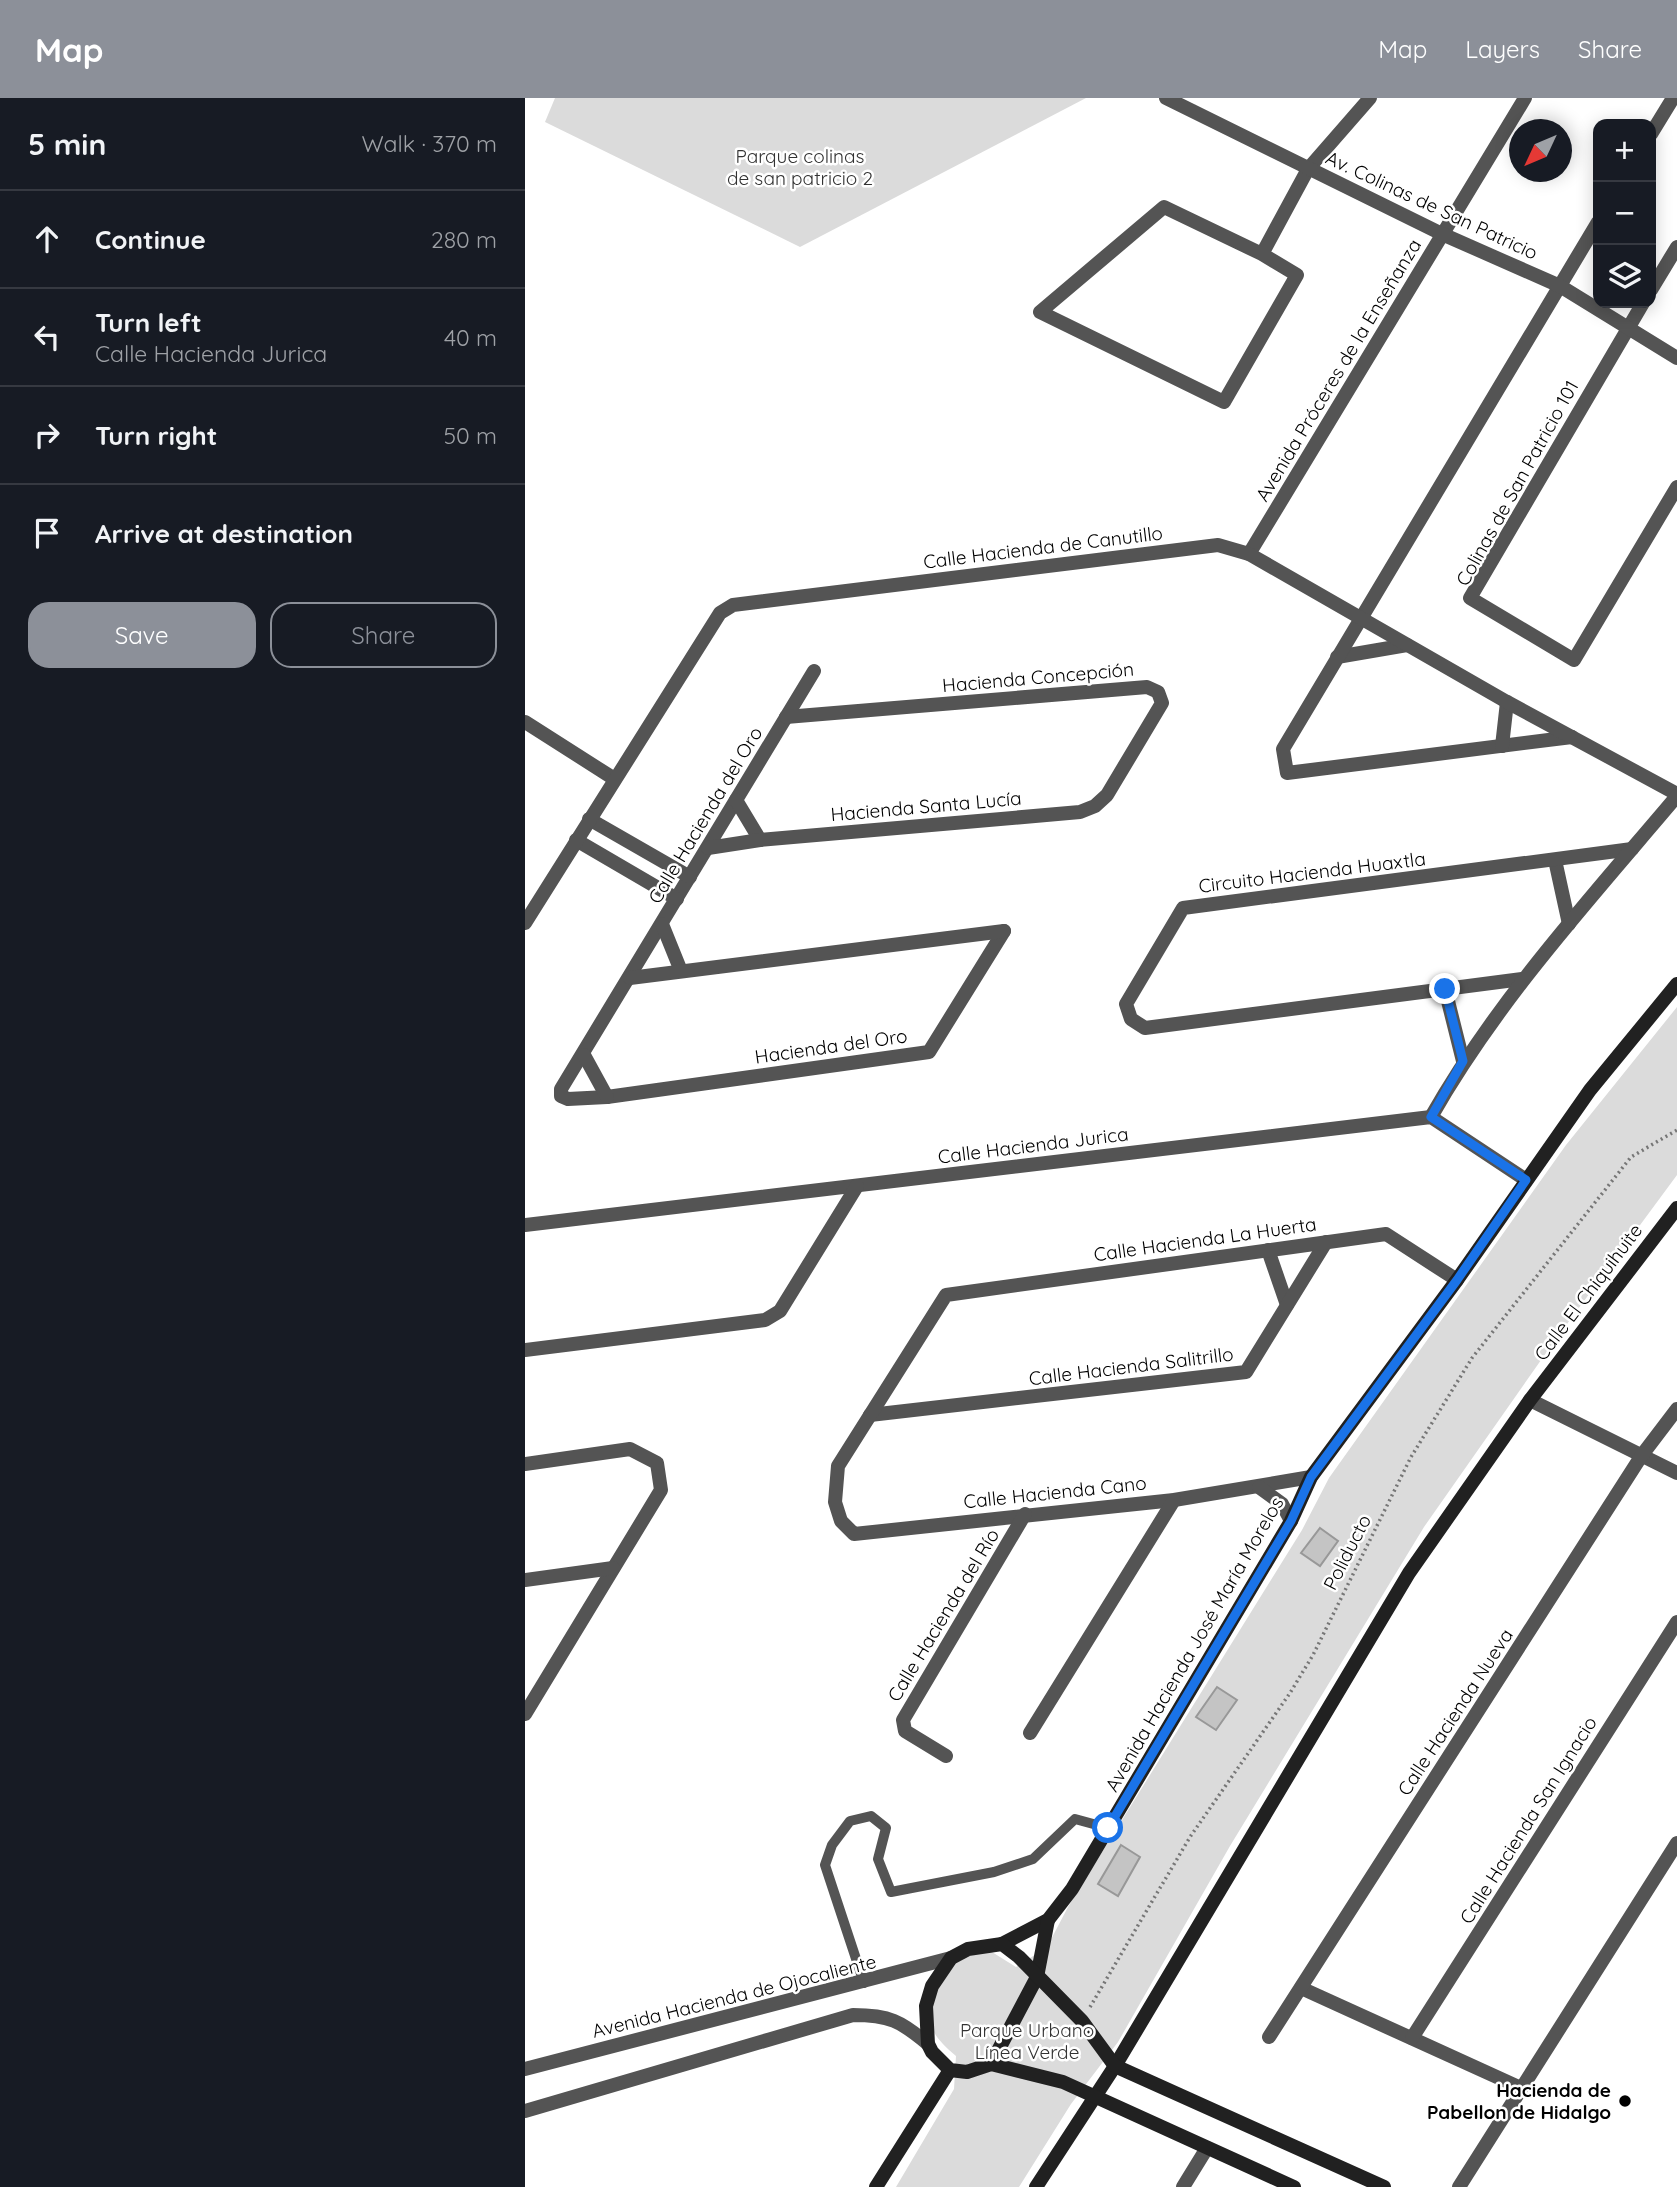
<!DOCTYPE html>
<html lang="en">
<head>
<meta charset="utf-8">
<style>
  body { margin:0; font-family:Quicksand,sans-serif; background:#242831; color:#f1f3f6 }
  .controls { position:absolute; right:21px; top:21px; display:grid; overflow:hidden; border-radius:14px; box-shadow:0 4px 18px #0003 }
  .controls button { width:63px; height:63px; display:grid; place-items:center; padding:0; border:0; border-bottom:2px solid #363941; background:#171b24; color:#f1f3f6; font:35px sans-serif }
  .compass { position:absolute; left:984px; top:21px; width:63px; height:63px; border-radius:50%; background:#171b24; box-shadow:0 4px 18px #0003; rotate:226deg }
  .stop { position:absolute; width:21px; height:21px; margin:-16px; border:5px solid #1a73e8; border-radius:50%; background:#fff }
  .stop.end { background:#1a73e8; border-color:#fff; box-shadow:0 2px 7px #0008 }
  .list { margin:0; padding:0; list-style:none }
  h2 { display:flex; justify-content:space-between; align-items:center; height:91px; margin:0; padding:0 28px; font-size:30px }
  h2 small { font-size:23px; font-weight:400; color:#9ea1a6 }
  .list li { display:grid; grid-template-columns:46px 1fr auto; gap:21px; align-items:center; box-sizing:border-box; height:98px; padding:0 28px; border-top:2px solid #363941 }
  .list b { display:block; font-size:26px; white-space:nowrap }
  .list p { margin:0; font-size:23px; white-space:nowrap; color:#9ea1a6 }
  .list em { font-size:23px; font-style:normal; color:#9ea1a6 }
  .actions { display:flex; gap:14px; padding:21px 28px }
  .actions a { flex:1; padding:16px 0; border:2px solid #8c9099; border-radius:21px; text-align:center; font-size:24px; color:#8c9099 }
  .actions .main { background:#8c9099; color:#fff }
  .icon { flex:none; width:38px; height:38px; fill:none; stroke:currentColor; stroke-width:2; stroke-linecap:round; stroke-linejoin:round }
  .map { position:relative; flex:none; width:1152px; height:2089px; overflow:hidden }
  header { display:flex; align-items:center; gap:42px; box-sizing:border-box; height:98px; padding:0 35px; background:#8c9099; color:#fff }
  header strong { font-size:33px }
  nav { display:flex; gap:38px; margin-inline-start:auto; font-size:24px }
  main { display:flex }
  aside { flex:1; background:#171b24 }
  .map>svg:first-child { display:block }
  .green { fill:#dbdbdb }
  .building { fill:#c4c4c4; stroke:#989898; stroke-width:2 }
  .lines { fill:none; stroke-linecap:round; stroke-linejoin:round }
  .path { stroke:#767676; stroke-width:3.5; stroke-dasharray:2 3.5; stroke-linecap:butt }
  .service { stroke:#545454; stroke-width:10 }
  .minor { stroke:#545454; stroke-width:14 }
  .tertiary { stroke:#545454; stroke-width:14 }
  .secondary { stroke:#212121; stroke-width:14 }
  .route { stroke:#1a73e8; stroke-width:9 }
  .poi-dot { fill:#000; stroke:#fff; stroke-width:2.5 }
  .labels { text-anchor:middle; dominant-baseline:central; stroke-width:5; stroke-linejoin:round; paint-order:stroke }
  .park-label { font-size:19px; fill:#323232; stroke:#fff }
  .street-label { font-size:19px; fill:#000; stroke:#fff }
  .poi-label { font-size:19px; font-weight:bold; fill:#000; stroke:#fff; text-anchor:end }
</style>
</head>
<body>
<header>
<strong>Map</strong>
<nav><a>Map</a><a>Layers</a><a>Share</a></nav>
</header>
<main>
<aside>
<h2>5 min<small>Walk · 370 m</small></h2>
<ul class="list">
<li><svg class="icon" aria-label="ahead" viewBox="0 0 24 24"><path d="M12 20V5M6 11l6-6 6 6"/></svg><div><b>Continue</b></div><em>280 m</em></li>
<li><svg class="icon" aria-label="left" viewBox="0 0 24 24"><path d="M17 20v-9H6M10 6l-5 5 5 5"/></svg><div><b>Turn left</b><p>Calle Hacienda Jurica</p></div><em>40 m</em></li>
<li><svg class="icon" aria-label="right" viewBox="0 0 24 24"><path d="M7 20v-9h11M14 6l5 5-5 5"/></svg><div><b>Turn right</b></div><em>50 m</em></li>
<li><svg class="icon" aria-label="arrive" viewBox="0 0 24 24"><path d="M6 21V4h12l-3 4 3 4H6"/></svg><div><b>Arrive at destination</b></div></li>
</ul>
<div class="actions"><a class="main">Save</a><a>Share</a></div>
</aside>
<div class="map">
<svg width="1152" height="2089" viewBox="0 0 1152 2089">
  <rect width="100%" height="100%" fill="#fff"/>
  <g class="green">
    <polygon points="30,0 561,0 275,149 20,24"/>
    <path d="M1152,909V1077L1028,1245L899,1429L705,1748L593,1944L546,2006L494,2089H371L429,1991L431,1958C406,1937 400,1924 401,1891L436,1853L467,1854L491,1869L522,1849L543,1809L777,1432L804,1380L1041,1047Z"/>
  </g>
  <g class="building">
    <polygon points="795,1430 813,1443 795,1468 776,1455"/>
    <polygon points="692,1589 712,1602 691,1632 671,1619"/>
    <polygon points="596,1747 615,1759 593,1798 573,1786"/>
  </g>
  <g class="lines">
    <polyline class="path" points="565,1909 665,1739 765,1595 788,1557 886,1359 947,1260 1106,1059 1152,1032"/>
    <polyline class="service" points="339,1885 300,1767 307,1747 325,1723 346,1718 361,1730 353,1761 366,1794 469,1774 508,1761 550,1721 583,1730"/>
    <g class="minor">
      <polyline points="1126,36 1148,0"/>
      <polyline points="737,156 772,177 699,304 515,214 639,109 737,156 783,71 845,0"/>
      <polyline points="1126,192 1152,149"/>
      <polyline points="1118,205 945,500 1049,562 1152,389"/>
      <polyline points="724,456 1000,0"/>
      <polyline points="812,559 882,547"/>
      <polyline points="289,573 36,991 36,998 43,1001 82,999 404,954 479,833"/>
      <polyline points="0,624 88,680"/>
      <polyline points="1047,639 762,675 758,651 1073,124"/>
      <polyline points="977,648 982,604"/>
      <polyline points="211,702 235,742"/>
      <polyline points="64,721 165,779"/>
      <polyline points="51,742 152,801"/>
      <polyline points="183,750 235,742 555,714 570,708 582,697 637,605 633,594 622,589 261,619"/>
      <polyline points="1030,762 1044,826"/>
      <polyline points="0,825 195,515 208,507 693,447 724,456 982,604 1152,696"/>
      <polyline points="137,826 156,873"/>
      <polyline points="105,880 479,833"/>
      <polyline points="997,881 620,930 606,921 601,906 658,810 1107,751"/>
      <polyline points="920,891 938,963"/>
      <polyline points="59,957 82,999"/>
      <path d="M906,1019C973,901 1065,801 1152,698"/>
      <polyline points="0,1127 906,1019 1001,1082"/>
      <polyline points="743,1152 762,1207"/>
      <polyline points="0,1252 240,1222 255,1213 332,1088"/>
      <polyline points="1005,1302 1152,1375"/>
      <polyline points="345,1317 721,1274 801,1144"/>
      <polyline points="0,1366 105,1351 132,1365 136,1392 0,1616"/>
      <polyline points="786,1379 649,1402 329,1436 316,1423 310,1404 313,1368 421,1197 861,1136 932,1182"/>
      <polyline points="734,1389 757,1406 766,1423"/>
      <polyline points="0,1482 88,1470"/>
      <polyline points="505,1635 649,1402"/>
      <polyline points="421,1658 380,1633 378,1622 500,1416"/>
      <polyline points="776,1890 996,1990"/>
      <polyline points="744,1939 1117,1357 1152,1311"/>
      <polyline points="887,1940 1152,1524"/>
      <polyline points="658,2089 682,2050"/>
      <polyline points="934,2089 1152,1745"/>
    </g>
    <g class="tertiary">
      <polyline points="641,0 917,136 1035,188 1152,260"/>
      <polyline points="0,1971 426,1860"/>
      <path d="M0,2013L328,1917C364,1917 376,1923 403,1946"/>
    </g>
    <g class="secondary">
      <polyline points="477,1846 523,1822 547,1791 766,1423 786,1379 932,1182 1065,992 1152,886"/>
      <polyline points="466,1966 512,1879 523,1822"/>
      <polyline points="351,2089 425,1972"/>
      <polyline points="511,2089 590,1968 884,1475 1005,1302 1152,1110"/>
      <polyline points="769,2089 538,1984 466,1966 442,1974 425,1972 407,1954 403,1946 401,1908 407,1888 426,1860 443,1851 477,1846 494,1859 557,1923 590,1968 859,2089"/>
    </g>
  </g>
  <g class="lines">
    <polyline class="route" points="583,1730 766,1423 786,1379 932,1182 1001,1082 906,1019 938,963 920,891"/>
  </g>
  <circle class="poi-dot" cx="1100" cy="2003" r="7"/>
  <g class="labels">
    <g class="park-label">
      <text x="275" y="58">Parque colinas<tspan x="275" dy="22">de san patricio 2</tspan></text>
      <text x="502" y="1932">Parque Urbano<tspan x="502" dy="22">Línea Verde</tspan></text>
    </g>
    <g class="street-label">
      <text transform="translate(907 107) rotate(25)">Av. Colinas de San Patricio</text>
      <text transform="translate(813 272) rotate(-59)">Avenida Próceres de la Enseñanza</text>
      <text transform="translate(992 385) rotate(-61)">Colinas de San Patricio 101</text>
      <text transform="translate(518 449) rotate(-7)">Calle Hacienda de Canutillo</text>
      <text transform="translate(513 579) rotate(-5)">Hacienda Concepción</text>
      <text transform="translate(401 708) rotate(-5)">Hacienda Santa Lucía</text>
      <text transform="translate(180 717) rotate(-59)">Calle Hacienda del Oro</text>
      <text transform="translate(787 774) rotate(-7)">Circuito Hacienda Huaxtla</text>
      <text transform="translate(306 948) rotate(-8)">Hacienda del Oro</text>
      <text transform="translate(508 1047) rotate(-7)">Calle Hacienda Jurica</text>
      <text transform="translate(680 1141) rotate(-8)">Calle Hacienda La Huerta</text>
      <text transform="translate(1063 1194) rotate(-53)">Calle El Chiquihuite</text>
      <text transform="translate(606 1268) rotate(-7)">Calle Hacienda Salitrillo</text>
      <text transform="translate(530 1394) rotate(-6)">Calle Hacienda Cano</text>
      <text transform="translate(822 1454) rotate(-63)">Poliducto</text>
      <text transform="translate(418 1517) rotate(-59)">Calle Hacienda del Río</text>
      <text transform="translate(669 1546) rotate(-60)">Avenida Hacienda José María Morelos</text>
      <text transform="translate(930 1614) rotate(-57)">Calle Hacienda Nueva</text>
      <text transform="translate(1003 1722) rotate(-58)">Calle Hacienda San Ignacio</text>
      <text transform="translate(209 1898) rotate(-14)">Avenida Hacienda de Ojocaliente</text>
    </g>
    <g class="poi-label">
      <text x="1086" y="1992">Hacienda de<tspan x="1086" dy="22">Pabellon de Hidalgo</tspan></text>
    </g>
  </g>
</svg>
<div class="controls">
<button>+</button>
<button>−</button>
<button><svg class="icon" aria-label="layers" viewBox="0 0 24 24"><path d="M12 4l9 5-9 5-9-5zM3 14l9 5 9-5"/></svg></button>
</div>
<svg class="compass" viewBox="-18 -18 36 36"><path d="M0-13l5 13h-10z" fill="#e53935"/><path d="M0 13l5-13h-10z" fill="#9ea1a6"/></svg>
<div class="stop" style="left:583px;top:1730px"></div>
<div class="stop end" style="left:920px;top:891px"></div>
</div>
</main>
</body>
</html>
